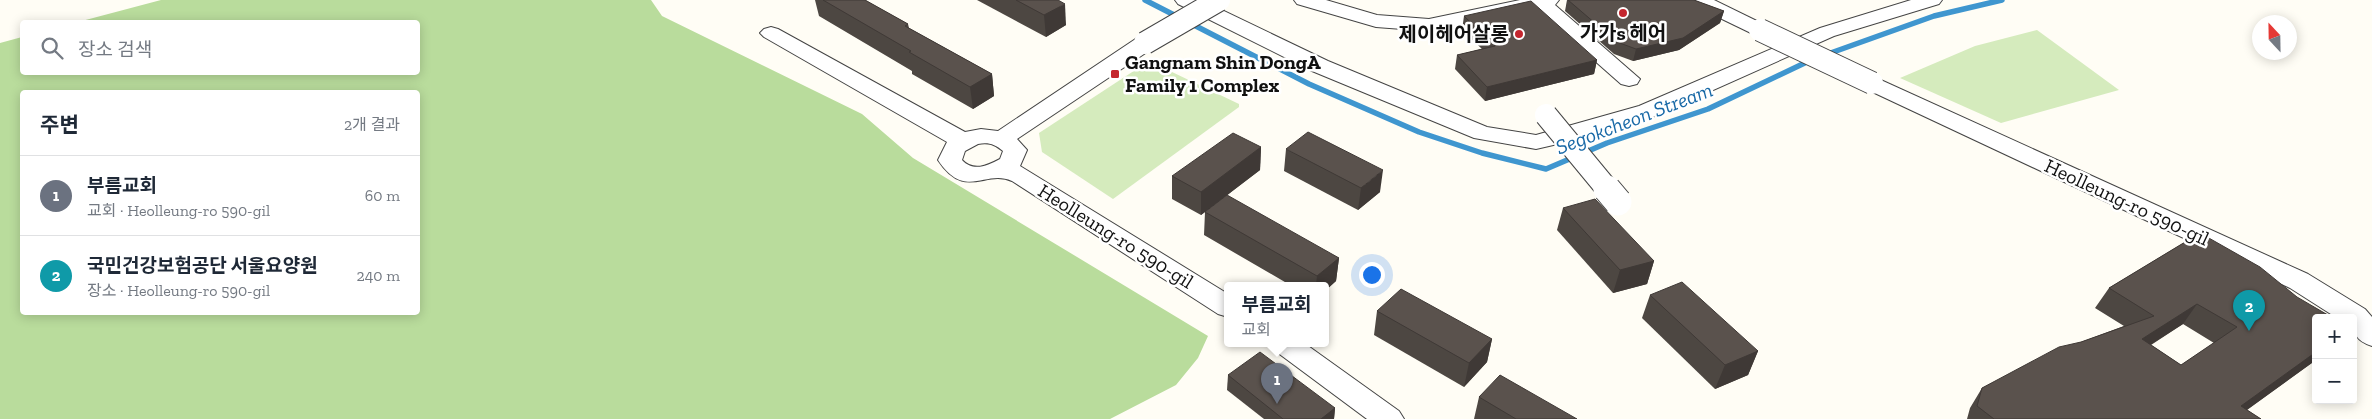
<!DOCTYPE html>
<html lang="ko">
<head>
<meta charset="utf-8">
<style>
  body { margin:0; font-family:"Zilla Slab","Noto Sans KR",serif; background:#f2f2f3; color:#1f2937 }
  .controls { position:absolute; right:15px; bottom:15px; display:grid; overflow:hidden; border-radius:5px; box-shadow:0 2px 12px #0003 }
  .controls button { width:45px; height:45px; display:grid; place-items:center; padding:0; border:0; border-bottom:1px solid #e0e1e3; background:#fff; color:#1f2937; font:25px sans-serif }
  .compass { position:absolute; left:2252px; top:15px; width:45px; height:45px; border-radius:50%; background:#fff; box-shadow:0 2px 12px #0003; rotate:338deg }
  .you { position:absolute; left:1371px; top:274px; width:18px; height:18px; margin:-12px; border:4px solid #fff; border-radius:50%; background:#1a73e8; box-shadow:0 0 0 8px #1a73e833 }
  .badge { display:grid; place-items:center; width:32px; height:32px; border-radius:50%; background:#ea580c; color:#fff; font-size:16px; font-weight:700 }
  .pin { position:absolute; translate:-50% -41px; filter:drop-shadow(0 1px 2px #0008) }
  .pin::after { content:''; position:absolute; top:26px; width:18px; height:15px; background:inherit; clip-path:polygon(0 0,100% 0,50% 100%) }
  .popup { position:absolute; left:1224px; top:282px; width:105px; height:65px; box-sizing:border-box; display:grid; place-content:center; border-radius:5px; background:#fff; filter:drop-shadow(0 1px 4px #0005); font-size:16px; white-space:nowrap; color:#747a83 }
  .popup b { font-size:19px; color:#1f2937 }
  .popup::after { content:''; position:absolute; left:50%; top:100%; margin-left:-10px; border:10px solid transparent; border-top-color:#fff }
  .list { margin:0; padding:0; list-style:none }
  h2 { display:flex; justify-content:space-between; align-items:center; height:65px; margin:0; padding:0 20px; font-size:21px }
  h2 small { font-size:16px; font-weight:400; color:#747a83 }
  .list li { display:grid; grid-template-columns:32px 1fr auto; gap:15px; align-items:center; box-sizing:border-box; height:80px; padding:0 20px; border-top:1px solid #e0e1e3 }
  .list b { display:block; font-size:19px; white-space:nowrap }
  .list p { margin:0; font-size:16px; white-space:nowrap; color:#747a83 }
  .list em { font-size:16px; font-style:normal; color:#747a83 }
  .icon { flex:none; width:28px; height:28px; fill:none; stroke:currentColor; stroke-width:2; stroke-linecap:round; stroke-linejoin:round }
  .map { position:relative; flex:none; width:2372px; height:419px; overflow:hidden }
  .search { position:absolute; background:#fff; box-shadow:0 2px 12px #0003; left:20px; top:20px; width:400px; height:55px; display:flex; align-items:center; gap:12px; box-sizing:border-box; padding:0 18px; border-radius:5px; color:#747a83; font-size:19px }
  .panel { position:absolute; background:#fff; box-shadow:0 2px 12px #0003; left:20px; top:90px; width:400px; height:225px; border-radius:5px }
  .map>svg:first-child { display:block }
  .green { fill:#d5ebbd }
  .forest { fill:#b9dc9c; fill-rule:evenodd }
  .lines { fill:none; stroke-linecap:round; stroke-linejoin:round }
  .stream { stroke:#3f96cf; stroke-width:5.5 }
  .minor-casing { stroke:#444; stroke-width:2 }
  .minor { fill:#fff; fill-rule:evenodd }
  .minor-bridge-far1-casing { stroke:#444; stroke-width:24; stroke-linecap:butt }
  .minor-bridge-casing { stroke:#444; stroke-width:29; stroke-linecap:butt }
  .minor-bridge-far1 { stroke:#fff; stroke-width:22 }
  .minor-bridge { stroke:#fff; stroke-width:27 }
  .wall { fill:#4d4742; fill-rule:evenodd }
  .shaded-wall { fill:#3f3936 }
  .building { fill:#5a524d; stroke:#3f3936; fill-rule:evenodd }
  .poi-dot { fill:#c4262e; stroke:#fff; stroke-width:2 }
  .labels { text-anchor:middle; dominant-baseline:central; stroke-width:5; stroke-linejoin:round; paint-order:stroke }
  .poi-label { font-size:20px; font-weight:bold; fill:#111; stroke:#fff }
  .street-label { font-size:20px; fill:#111; stroke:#fff }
  .water-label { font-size:21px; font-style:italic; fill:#1768a6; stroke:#fff }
</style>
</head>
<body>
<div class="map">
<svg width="2372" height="419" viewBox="0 0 2372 419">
  <rect width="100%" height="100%" fill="#fffdf5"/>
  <g class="green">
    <polygon points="2037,30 2119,90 2001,123 1900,78 1975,46"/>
    <polygon points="1149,61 1239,104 1239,107 1113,199 1042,152 1039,133"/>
  </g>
  <path class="forest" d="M161,0H651L662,16L862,114L913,158L1208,336L1198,358L1176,385L1110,419H0V43L22,37V72H418V22H78ZM22,92H418V312H22Z"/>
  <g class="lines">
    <g class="stream">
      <polyline points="1145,0 1180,18"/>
      <polyline points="1188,22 1309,84 1419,132 1482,153 1546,169 1607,143 1708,109 1811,60"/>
      <polyline points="1825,55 1934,16 2002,0"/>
    </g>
    <g class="minor-casing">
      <g id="minor">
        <polygon points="1175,0 1201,0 1328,61 1487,127 1536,135 1639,106 1820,28 1911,0 1942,0 1939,4 1834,36 1655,116 1575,140 1536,149 1474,138 1312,71 1178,4"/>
        <polygon points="1294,0 1326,0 1377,15 1429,19 1520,0 1559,0 1555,5 1640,79 1637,84 1629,86 1621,84 1536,9 1429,31 1376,27 1297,4"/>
        <polygon points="1688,0 1714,0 1767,26 1770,30 1767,34 1760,36 1753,34 1691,4"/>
        <path d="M771,27L778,29L965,132L981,129L998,131L1137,38L1145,37L1153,38L1156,43L1153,48L1017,139L1027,150L1020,166L1228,294V317L1218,314L1012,181C985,169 965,201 938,160L947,142L764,37L760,33L764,29ZM978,144C988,142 995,144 1003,151L1000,159C987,166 973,172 962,160L965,151Z"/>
        <path d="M1872,76L2308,274L2365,309L2372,317V346C2356,341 2353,333 2353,318H2337L2290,288L1864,88L1861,83L1864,78Z"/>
        <polygon points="1270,343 1304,343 1399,411 1404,419 1367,419 1274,350"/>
      </g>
    </g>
    <use href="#minor" class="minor"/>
    <g class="minor-bridge-far1-casing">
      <g id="minor-bridge-far1">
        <polyline points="1760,30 1872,83"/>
        <polyline points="1145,43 1219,0"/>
        <polyline points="1546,115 1608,190"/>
      </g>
    </g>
    <g class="minor-bridge-casing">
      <polyline id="minor-bridge" points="1607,189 1618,202"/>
    </g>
    <use href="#minor-bridge-far1" class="minor-bridge-far1"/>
    <use href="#minor-bridge" class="minor-bridge"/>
  </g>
  <g class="wall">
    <polygon points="815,0 865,0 908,24 909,28 992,74 994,96 973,109 912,74 912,71 819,16"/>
    <polygon points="977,0 1058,0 1066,25 1046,37"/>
    <polygon points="1567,0 1694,0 1724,11 1720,23 1679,50 1633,61 1614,54 1565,11"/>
    <polygon points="1464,16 1597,60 1594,74 1485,101 1455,69 1457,55 1482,49 1462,30"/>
    <polygon points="1261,147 1260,170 1201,215 1172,199 1172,176"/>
    <polygon points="1286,149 1380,192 1358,210 1284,171"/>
    <polygon points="1563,208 1654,261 1647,284 1613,293 1557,230"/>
    <polygon points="1205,212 1339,258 1336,281 1326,290 1326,285 1290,285 1204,235"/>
    <path d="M2200,233L2316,360L2247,410L2261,419H1967L1970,408L1982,388L2081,342L2124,326L2095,308L2109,288ZM2183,324L2214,343L2181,365L2151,345Z"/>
    <polygon points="1650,295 1758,351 1748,375 1715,389 1642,318"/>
    <polygon points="1377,311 1492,339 1487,362 1464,387 1374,335"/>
    <polygon points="1228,375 1335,408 1334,419 1264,419 1227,390"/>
    <polygon points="1479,397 1577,419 1474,419"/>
  </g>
  <g class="shaded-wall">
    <polygon points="1065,4 1066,25 1046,37 1044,15"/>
    <polygon points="1724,11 1720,23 1679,50 1633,61 1636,49"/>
    <polygon points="1597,60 1594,74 1485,101 1487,87"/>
    <polygon points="992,74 994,96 973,109 970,87"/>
    <polygon points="1261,147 1260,170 1201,215 1201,192"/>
    <polygon points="1383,170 1380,192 1358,210 1361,188"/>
    <polygon points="1339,258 1336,281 1326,290 1326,285 1316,285 1317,276"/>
    <polygon points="1654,261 1647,284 1613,293 1620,270"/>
    <polygon points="2197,304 2183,324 2128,359 2142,339"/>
    <polygon points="1492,339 1487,362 1464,387 1469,363"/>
    <polygon points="1758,351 1748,375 1715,389 1725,365"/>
    <polygon points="2316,352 2316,360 2234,419 2241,406"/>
    <polygon points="1335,408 1334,419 1321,419"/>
  </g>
  <g class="building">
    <polygon points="823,0 865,0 908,24 905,26 992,74 970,87 909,52 911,51"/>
    <polygon points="1016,0 1058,0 1065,4 1044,15"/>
    <polygon points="1568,0 1694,0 1724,11 1683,38 1636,49 1617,42"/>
    <polygon points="1531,1 1597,60 1487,87 1457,55 1495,46 1464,16"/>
    <polygon points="1308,132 1383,170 1361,188 1286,149"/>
    <polygon points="1233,133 1261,147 1201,192 1172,176"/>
    <polygon points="1227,195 1339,258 1317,276 1205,212"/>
    <polygon points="1595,199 1654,261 1620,270 1563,208"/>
    <path d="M2200,233L2260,267L2297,297L2333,318H2316V352L2241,406L2261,419H1994L1977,406L1982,388L2059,347L2081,342L2154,316L2109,288ZM2197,304L2237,327L2181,365L2142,339Z"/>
    <polygon points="1682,282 1758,351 1725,365 1650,295"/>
    <polygon points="1401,289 1492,339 1469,363 1377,311"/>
    <polygon points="1260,352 1335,408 1321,419 1283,419 1228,375"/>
    <polygon points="1500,375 1577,419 1516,419 1479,397"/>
  </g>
  <g class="poi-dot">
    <circle cx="1623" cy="13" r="5"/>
    <circle cx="1519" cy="34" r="5"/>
    <rect x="1110" y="69" width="10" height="10" rx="2.5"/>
  </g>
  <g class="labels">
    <g class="poi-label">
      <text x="1623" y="33">가가s 헤어</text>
      <text x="1509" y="34" text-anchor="end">제이헤어살롱</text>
      <text x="1125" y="62" text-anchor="start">Gangnam Shin DongA<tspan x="1125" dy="23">Family 1 Complex</tspan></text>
    </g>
    <g class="street-label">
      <text transform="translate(2127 202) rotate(25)">Heolleung-ro 590-gil</text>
      <text transform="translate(1116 236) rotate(32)">Heolleung-ro 590-gil</text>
    </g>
    <g class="water-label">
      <text transform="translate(1634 118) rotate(-21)">Segokcheon Stream</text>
    </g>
  </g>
</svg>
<div class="controls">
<button>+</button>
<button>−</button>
</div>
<svg class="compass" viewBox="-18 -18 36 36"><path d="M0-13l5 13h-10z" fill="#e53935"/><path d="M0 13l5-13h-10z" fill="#747a83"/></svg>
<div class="you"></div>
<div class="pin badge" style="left:1277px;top:404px;background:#6b7280">1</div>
<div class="popup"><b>부름교회</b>교회</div>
<div class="pin badge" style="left:2249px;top:331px;background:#0f9aa8">2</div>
<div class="search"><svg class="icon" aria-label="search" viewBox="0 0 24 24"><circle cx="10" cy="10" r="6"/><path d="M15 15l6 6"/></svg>장소 검색</div>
<section class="panel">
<h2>주변<small>2개 결과</small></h2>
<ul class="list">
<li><span class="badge" style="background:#6b7280">1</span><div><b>부름교회</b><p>교회 · Heolleung-ro 590-gil</p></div><em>60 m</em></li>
<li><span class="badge" style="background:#0f9aa8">2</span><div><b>국민건강보험공단 서울요양원</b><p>장소 · Heolleung-ro 590-gil</p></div><em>240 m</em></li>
</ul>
</section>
</div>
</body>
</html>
